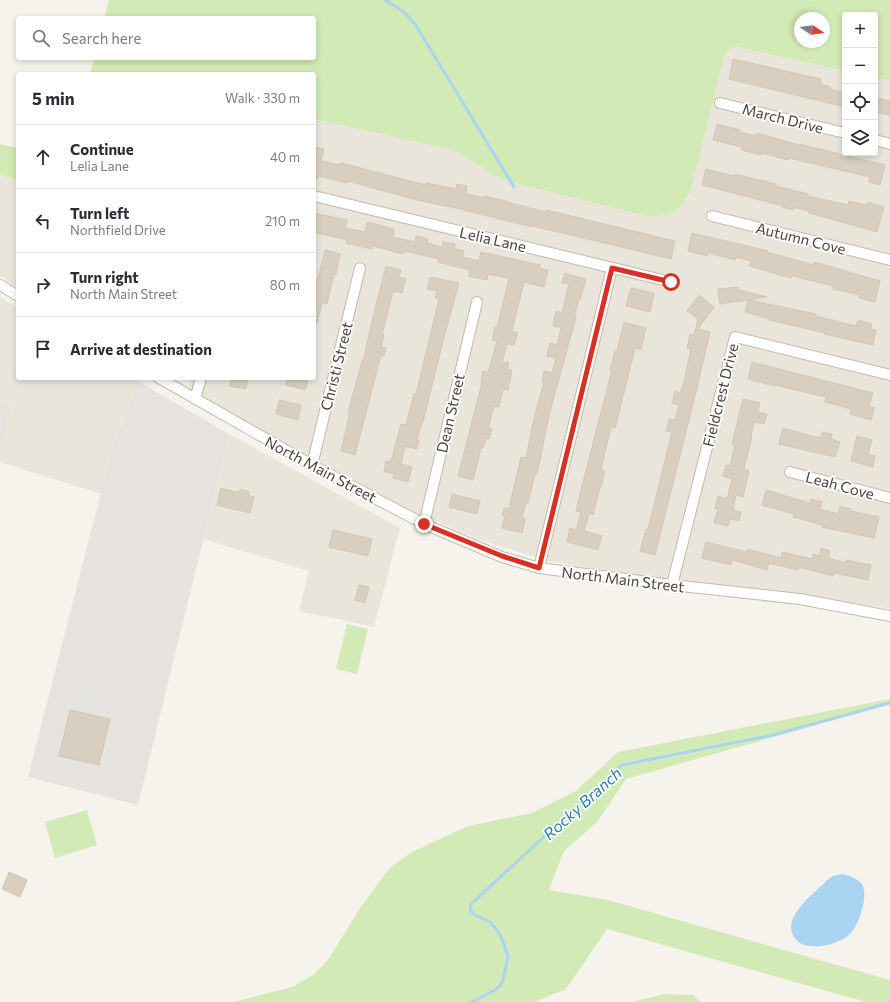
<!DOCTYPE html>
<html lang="en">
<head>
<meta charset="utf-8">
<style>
  body { margin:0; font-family:Commissioner,sans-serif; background:#f2f2f3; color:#2b2b33 }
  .controls { position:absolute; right:12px; top:12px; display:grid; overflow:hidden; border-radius:4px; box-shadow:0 2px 6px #0003 }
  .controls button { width:36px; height:36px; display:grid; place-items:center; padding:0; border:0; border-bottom:1px solid #e1e1e2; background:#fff; color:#2b2b33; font:20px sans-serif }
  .compass { position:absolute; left:794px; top:12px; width:36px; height:36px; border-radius:50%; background:#fff; box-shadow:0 2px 6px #0003; rotate:103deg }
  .stop { position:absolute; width:12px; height:12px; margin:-9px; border:3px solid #d93025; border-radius:50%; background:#fff }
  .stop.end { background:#d93025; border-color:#fff; box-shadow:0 1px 4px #0008 }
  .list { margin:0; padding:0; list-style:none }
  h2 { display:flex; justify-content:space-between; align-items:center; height:52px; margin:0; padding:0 16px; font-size:17px }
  h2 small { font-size:13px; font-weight:400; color:#7c7c81 }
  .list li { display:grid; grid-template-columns:26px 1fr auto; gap:12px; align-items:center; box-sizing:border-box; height:64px; padding:0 16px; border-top:1px solid #e1e1e2 }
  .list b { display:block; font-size:15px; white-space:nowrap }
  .list p { margin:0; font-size:13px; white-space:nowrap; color:#7c7c81 }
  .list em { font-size:13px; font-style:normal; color:#7c7c81 }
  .icon { flex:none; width:22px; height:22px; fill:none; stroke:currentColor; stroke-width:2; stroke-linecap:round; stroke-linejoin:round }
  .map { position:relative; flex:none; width:890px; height:1002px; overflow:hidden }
  .search { position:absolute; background:#fff; box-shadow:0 2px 6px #0003; left:16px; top:16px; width:300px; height:44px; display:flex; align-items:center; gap:10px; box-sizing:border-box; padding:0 14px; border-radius:4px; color:#7c7c81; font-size:15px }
  .panel { position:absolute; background:#fff; box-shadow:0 2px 6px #0003; left:16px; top:72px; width:300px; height:308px; border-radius:4px }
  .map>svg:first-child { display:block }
  .residential { fill:#eae5da }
  .industrial { fill:#e6e2dd }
  .green { fill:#d2eab5; fill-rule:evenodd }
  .parking { fill:#e5e3e0 }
  .water { fill:#a9d4f2 }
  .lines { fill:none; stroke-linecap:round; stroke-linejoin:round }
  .stream { stroke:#a9d4f2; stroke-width:3 }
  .building { fill:#d8cfc1; stroke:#d3c7b4 }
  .minor-casing { stroke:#c2bbae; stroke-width:12 }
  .minor { stroke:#fff; stroke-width:10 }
  .route { stroke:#d93025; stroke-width:5 }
  .labels { text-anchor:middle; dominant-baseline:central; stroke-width:3.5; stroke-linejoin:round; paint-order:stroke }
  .street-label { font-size:15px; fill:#4b4439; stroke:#fff }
  .water-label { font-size:16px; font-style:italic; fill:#2e7ab2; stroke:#fff }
</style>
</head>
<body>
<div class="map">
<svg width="890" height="1002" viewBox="0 0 890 1002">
  <rect width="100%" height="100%" fill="#f6f3ec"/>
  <g class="residential">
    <polygon points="737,47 845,71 845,153 875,153 875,78 890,81 890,609 804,594 663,581 548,561 477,539 407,509 234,415 189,388 191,378 314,378 314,119 444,148 457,152 468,158 493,175 507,181 650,217 663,216 688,199 692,187 724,58 729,49"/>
    <polygon points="0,175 18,180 18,288 0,276"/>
    <polygon points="0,297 18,308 18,378 132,378 139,382 113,446 101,494 0,462 0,451 12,405 0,402"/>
    <polygon points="229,434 400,528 374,627 299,611 309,571 203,539"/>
  </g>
  <g class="industrial">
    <polygon points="139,382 229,434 138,805 28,777 113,446"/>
    <polygon points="0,402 12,405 0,451"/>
  </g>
  <g class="green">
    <path d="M109,0H890V81L875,78V15H845V71L737,47L729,49L724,58L692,187C684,209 674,216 650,217L507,181L493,175L468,158L457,152L444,148L314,119V74H90L94,58H314V18H104ZM800,18H824V42H800Z"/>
    <polygon points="0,144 18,148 18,180 0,175"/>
    <polygon points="347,624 368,629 357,674 336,669"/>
    <polygon points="890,699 890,704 626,779 597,822 564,851 549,890 608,900 890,980 890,1002 866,1002 607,929 566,989 534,1002 234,1002 292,987 313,975 328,960 360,908 389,869 410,853 468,826 532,813 576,791 618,752"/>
    <polygon points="87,810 97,845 55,858 45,822"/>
    <polygon points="665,994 693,995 701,1002 632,1002"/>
  </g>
  <polygon class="parking" points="78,680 113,689 107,717 71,708"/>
  <path class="water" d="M843,874C850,876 857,878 862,884C869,895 859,926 849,935C839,943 823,948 809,946C803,945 798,943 794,937C783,919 807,899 820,887C824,884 827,879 831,877C835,875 840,875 843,874Z"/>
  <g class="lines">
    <g class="stream">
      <polyline points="385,0 404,12 415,24 514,187"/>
      <polyline points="472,1002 495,990 500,986 503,980 508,956 500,934 490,922 475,915 470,910 471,904 622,765 773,735 890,703"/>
    </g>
  </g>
  <g class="building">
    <polygon points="733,59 821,79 820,84 830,87 830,89 845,93 845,107 729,79"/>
    <polygon points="875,97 890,101 890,115 875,112"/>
    <polygon points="717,124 740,130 740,132 756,136 757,133 799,145 799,144 885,165 880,185 869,182 870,177 789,158 788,160 763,153 762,155 741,150 742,147 713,140"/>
    <polygon points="314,147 324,149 321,161 340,165 341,163 426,185 426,183 456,189 457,184 467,186 466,194 485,198 485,196 506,201 506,202 546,212 546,210 675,241 671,259 533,226 532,227 460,209 417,200 348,181 347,183 318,176 317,179 314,179"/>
    <polygon points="706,169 734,176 735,174 776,184 776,186 808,194 808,196 839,203 848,205 849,201 867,205 868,202 884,207 877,232 809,213 809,211 793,207 793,210 782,207 783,206 702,185"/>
    <polygon points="314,213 347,220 345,228 365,232 367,222 394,229 393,237 415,242 416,236 428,239 427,243 442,247 443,242 455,244 454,249 464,251 462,257 479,261 481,252 540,265 539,268 548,270 544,287 524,282 512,331 518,333 514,345 507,344 502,362 509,363 507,369 512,371 508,390 503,389 499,407 494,406 488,429 492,429 489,439 486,438 483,448 481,448 473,480 458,476 482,383 481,383 483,371 488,373 497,341 492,340 495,327 497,328 509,278 488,274 487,280 469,276 470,270 438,262 439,259 404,251 403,254 373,246 372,249 346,243 347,240 314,232"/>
    <polygon points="692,233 768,251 767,252 813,265 814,262 825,265 880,281 875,302 859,298 860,295 833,289 833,286 792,276 791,278 749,266 751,261 736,257 736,260 708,253 707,256 688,251"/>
    <polygon points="325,250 340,254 336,274 334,274 327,304 322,303 317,323 314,323 314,278 318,279"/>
    <polygon points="386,266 401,270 399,277 406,279 402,293 393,291 382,335 384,335 381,347 386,348 384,356 381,355 355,455 341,451 350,412 348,412 362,361 363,362 372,321"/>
    <polygon points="565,273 586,279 580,300 579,299 574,317 576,317 549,415 537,474 535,474 528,503 526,503 522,518 525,519 522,533 502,528 505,516 502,515 504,508 509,509 521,457 526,458 534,418 544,382 542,382 544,371 552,373 556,358 547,356 550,343 557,345 561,328 553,326 556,311 562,313 569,284 562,283"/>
    <polygon points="430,277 459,283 445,333 423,422 422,422 417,439 419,440 417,449 405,446 401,464 412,467 408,482 393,478 394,474 384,471 386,461 391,462 401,424 406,425 414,394 416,394 439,299 435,298 437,291 427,289"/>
    <polygon points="738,287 739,290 767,297 749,300 816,314 816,316 856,326 858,320 872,324 871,329 876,330 873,345 824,334 825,333 769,320 770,319 745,312 748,300 720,304 718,289"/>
    <polygon points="631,288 654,293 650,312 626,306"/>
    <polygon points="699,295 714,307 698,329 710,332 696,392 655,555 640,551 646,529 648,529 672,432 666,431 669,419 675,420 679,405 672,403 675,391 680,393 683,386 691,349 687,348 690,334 694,335 698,319 687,311"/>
    <polygon points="624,322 646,328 641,350 635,348 615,428 611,427 602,465 601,470 605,471 601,487 600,487 593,515 589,514 584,531 602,536 598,550 567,542 570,528 576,530 581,512 576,511 583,482 612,370 610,370 615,351 617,351"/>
    <polygon points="752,362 873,393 869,406 874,408 871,420 850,414 851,409 825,402 826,397 775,385 774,386 748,379"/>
    <polygon points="232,378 248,378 246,389 230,386"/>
    <polygon points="287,378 309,378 305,390 286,385"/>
    <polygon points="743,399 760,403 758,412 767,414 764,424 754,422 751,437 752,437 744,469 749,471 743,497 736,495 733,510 741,512 739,521 730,519 728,526 714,523 718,509 715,509 718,496 727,499 732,479 723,476 726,465 730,466 735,445 732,444"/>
    <polygon points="279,400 301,405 298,420 276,414"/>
    <polygon points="783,428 815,437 821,437 822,432 832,434 831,439 840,442 835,457 779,444"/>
    <polygon points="857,436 872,440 868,455 875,456 873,467 851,461"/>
    <polygon points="221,488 239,493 240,489 249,492 248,495 254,497 250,513 217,505"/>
    <polygon points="766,490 810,503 811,499 822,502 820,509 838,514 840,506 851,509 851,511 879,517 874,538 822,527 823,525 793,517 794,514 762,505"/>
    <polygon points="452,494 480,501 477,514 449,507"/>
    <polygon points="333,530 372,539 368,556 329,547"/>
    <polygon points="706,542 746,552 747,549 781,558 782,552 812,559 813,554 819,556 821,548 830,551 828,558 846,563 846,560 871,565 868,580 834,573 833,576 799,567 798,570 769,563 767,570 732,560 731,565 702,558"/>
    <polygon points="359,585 369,587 365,603 355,600"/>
    <polygon points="70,710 110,719 99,765 59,756"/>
    <polygon points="9,872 27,880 20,897 2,889"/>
  </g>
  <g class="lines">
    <g class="minor-casing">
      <g id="minor">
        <polyline points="720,103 845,133"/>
        <polyline points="875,140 890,144"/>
        <polyline points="314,196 671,282"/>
        <polyline points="712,216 890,260"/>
        <polyline points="0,285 18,296"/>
        <polyline points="159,378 312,465 424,524 502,557 539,568 672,585 800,599 890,616"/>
        <polyline points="195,399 201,378"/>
        <polyline points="312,465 360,268"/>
        <polyline points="790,472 890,498"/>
        <polyline points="424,524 477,302"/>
        <polyline points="539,568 612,268"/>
        <polyline points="672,585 735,337 890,375"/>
      </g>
    </g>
    <use href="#minor" class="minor"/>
  </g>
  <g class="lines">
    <polyline class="route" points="424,524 502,556 539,568 612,268 671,282"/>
  </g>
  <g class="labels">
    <g class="street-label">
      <text transform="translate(783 118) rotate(14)">March Drive</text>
      <text transform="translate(801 238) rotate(14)">Autumn Cove</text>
      <text transform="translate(493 239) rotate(13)">Lelia Lane</text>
      <text transform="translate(336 366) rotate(-76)">Christi Street</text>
      <text transform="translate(720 395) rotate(-76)">Fieldcrest Drive</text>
      <text transform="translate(450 413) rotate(-77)">Dean Street</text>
      <text transform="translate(321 469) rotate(28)">North Main Street</text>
      <text transform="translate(840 485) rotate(15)">Leah Cove</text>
      <text transform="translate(623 579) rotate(7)">North Main Street</text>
    </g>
    <g class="water-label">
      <text transform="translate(582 803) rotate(-42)">Rocky Branch</text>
    </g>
  </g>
</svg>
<div class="controls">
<button>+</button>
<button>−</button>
<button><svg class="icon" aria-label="locate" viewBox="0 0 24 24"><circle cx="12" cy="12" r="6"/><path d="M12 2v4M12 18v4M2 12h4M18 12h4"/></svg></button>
<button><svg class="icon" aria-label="layers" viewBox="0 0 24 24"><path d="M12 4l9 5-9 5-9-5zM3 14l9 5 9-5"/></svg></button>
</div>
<svg class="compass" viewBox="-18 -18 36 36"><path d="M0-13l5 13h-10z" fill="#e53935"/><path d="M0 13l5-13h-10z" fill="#7c7c81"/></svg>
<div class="stop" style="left:671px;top:282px"></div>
<div class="stop end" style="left:424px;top:524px"></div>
<div class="search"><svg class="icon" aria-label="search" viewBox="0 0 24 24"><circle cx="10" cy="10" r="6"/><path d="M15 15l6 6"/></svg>Search here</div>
<section class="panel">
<h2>5 min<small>Walk · 330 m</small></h2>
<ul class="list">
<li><svg class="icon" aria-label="ahead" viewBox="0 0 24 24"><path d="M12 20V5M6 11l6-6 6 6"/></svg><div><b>Continue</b><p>Lelia Lane</p></div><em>40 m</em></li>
<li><svg class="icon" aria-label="left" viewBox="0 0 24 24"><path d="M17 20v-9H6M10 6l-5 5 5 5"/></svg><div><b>Turn left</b><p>Northfield Drive</p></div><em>210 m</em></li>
<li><svg class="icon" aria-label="right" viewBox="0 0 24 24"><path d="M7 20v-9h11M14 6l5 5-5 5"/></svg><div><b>Turn right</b><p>North Main Street</p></div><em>80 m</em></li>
<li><svg class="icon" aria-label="arrive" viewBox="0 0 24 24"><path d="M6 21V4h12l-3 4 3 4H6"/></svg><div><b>Arrive at destination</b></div></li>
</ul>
</section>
</div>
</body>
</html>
